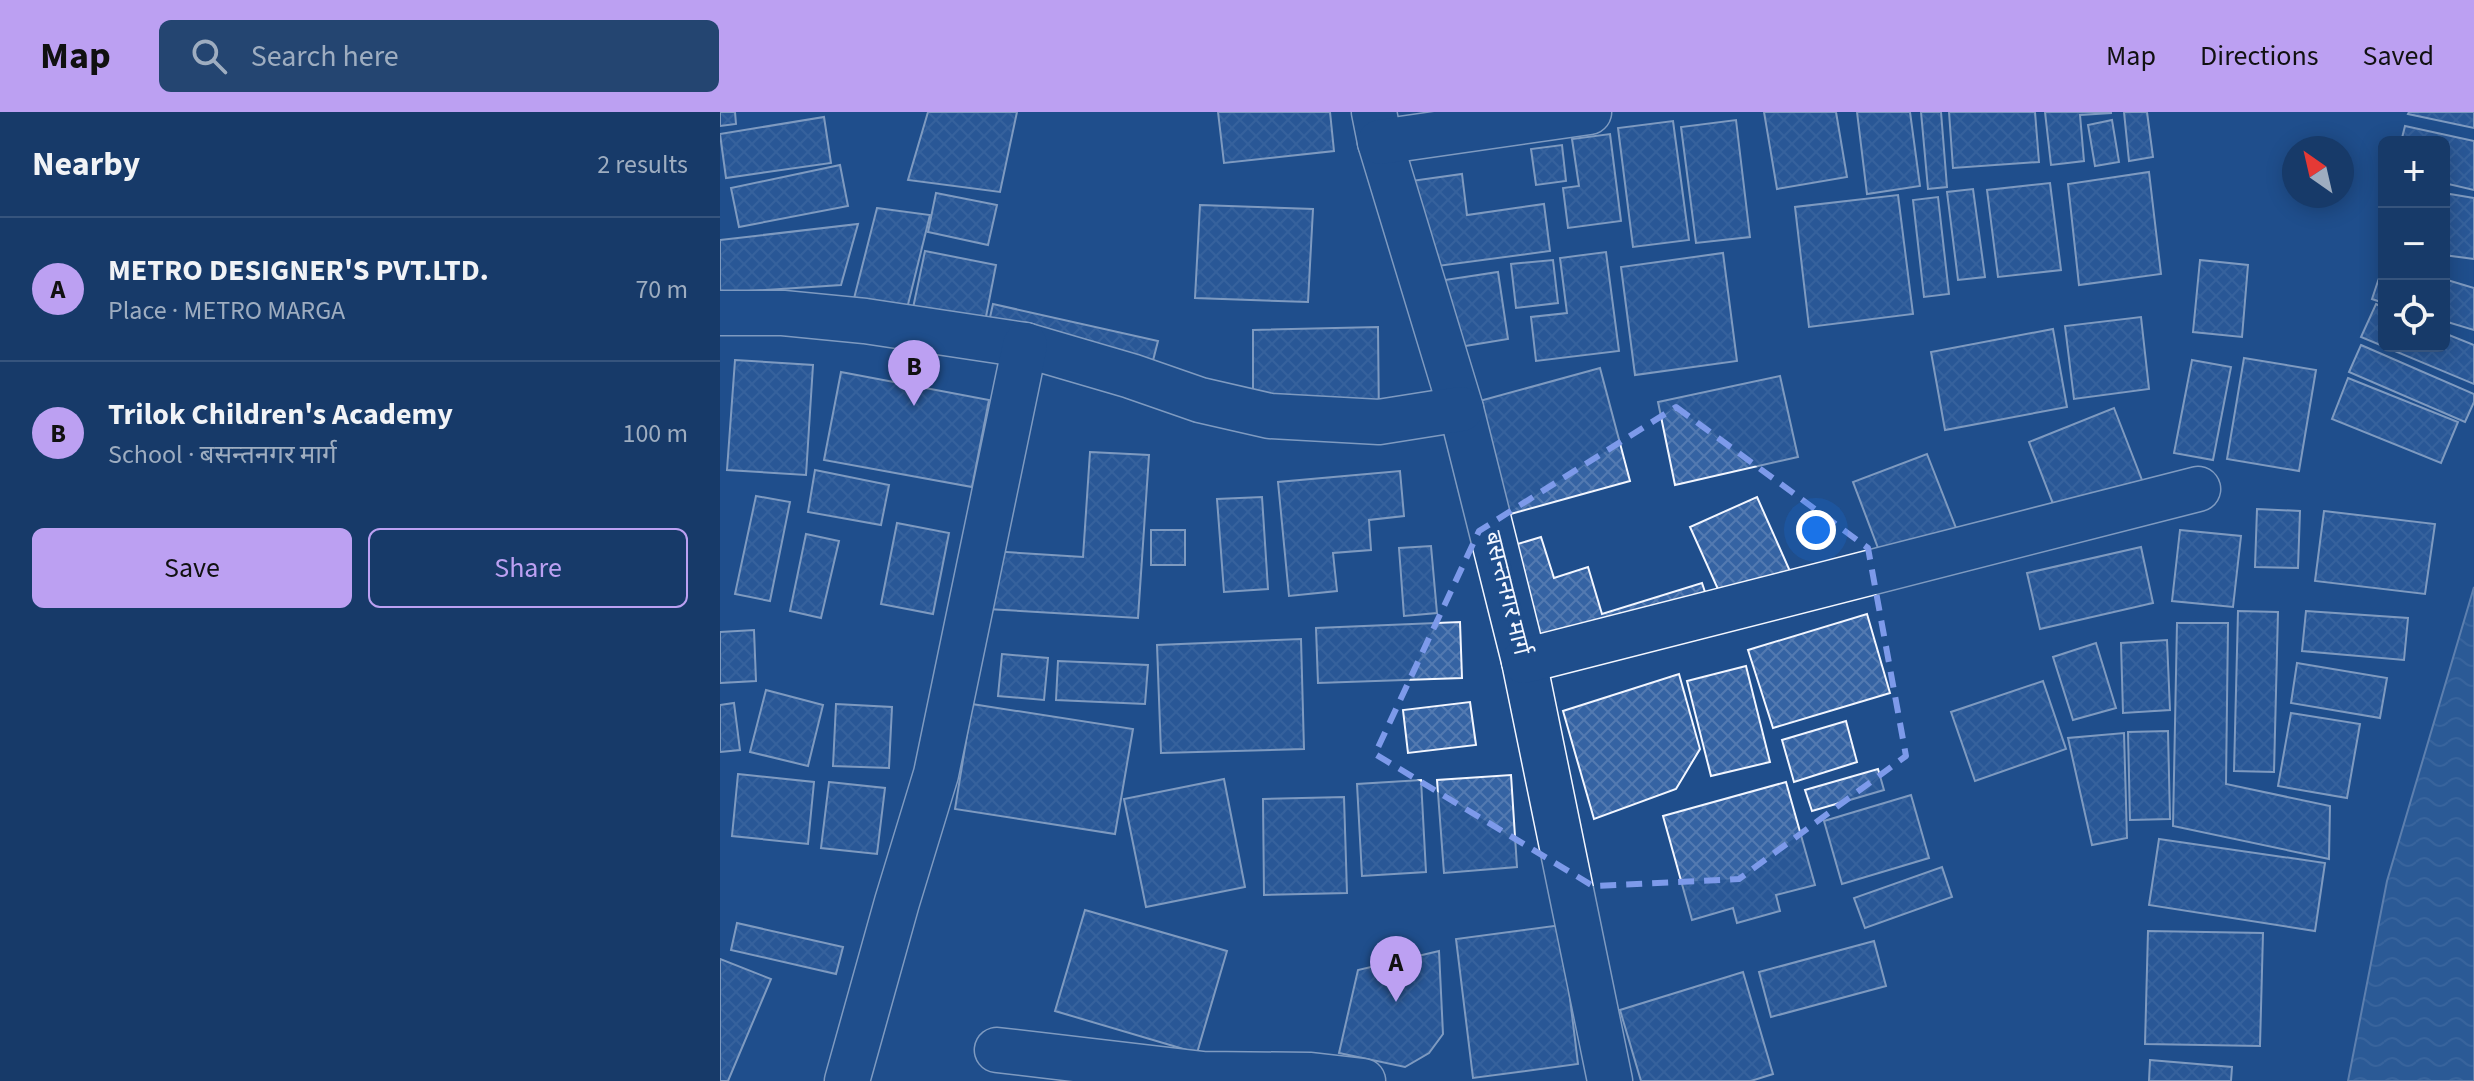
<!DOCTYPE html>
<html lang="en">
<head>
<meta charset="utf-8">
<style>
  body { margin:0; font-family:"Source Sans 3","Noto Sans Devanagari",sans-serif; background:#244571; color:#f1f3f6 }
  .controls { position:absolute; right:24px; top:24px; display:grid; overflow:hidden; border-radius:12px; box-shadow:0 4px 20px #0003 }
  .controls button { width:72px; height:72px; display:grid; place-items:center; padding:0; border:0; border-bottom:2px solid #36547d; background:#173a69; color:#f1f3f6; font:40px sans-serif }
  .compass { position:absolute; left:1562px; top:24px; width:72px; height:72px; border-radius:50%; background:#173a69; box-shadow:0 4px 20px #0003; rotate:326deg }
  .you { position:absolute; left:1096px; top:418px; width:28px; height:28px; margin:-20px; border:6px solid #fff; border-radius:50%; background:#1a73e8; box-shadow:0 0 0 12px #1a73e833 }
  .badge { display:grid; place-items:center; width:52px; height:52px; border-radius:50%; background:#bca0f2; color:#111; font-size:26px; font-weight:700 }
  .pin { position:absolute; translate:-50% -66px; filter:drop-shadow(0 2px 4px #0008) }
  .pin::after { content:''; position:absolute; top:42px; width:28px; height:24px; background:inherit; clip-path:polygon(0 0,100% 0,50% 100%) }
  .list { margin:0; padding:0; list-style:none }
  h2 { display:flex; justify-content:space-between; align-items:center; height:104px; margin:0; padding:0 32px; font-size:34px }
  h2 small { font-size:26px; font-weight:400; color:#9eadc0 }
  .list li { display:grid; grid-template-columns:52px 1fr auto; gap:24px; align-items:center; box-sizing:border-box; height:144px; padding:0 32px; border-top:2px solid #36547d }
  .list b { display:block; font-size:30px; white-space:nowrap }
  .list p { margin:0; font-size:26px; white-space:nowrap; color:#9eadc0 }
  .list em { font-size:26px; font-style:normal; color:#9eadc0 }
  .actions { display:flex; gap:16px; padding:24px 32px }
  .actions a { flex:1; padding:18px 0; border:2px solid #bca0f2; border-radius:12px; text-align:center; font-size:28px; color:#bca0f2 }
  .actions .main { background:#bca0f2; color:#111 }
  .icon { flex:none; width:44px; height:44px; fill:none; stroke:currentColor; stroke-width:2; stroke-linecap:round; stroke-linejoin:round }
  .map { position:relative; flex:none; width:1754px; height:969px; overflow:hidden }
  header { display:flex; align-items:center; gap:48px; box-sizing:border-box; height:112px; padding:0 40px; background:#bca0f2; color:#111 }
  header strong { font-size:38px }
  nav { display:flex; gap:44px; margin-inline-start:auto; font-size:28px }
  .search { width:560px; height:72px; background:#244571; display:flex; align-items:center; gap:20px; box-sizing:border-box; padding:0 28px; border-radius:12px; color:#9eadc0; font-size:30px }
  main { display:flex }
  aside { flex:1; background:#173a69 }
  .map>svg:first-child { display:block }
  .water { fill:url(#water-waves); stroke:#a8bbd7; stroke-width:2 }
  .building { fill:url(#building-cross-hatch); stroke:#f2f6ff; stroke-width:2 }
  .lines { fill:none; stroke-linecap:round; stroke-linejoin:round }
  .minor-casing { stroke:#f2f6ff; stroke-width:47 }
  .minor { stroke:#1f4e8c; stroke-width:44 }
  .marked { fill:none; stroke:#7d9aea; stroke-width:6; stroke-dasharray:16 10; stroke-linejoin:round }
  .labels { text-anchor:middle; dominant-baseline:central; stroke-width:6; stroke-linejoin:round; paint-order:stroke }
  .street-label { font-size:24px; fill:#f2f6ff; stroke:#1f4e8c }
</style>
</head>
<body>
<header>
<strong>Map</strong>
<div class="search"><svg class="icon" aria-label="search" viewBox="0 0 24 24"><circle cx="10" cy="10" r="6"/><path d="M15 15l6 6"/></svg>Search here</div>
<nav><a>Map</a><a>Directions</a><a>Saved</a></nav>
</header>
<main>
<aside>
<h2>Nearby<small>2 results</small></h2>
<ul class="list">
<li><span class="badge">A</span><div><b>METRO DESIGNER'S PVT.LTD.</b><p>Place · METRO MARGA</p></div><em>70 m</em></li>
<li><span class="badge">B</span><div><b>Trilok Children's Academy</b><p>School · बसन्तनगर मार्ग</p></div><em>100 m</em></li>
</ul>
<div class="actions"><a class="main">Save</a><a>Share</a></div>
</aside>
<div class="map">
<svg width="1754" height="969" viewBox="0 0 1754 969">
  <defs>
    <pattern id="water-waves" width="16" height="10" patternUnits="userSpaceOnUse" patternTransform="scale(2)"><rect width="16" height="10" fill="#3b69a3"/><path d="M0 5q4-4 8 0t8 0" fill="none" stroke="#587fb1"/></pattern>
    <pattern id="building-cross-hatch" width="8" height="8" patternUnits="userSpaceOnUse" patternTransform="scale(2)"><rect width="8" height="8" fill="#3563a3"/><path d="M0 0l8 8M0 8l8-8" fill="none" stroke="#537ab1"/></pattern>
  </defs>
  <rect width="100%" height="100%" fill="#1f4e8c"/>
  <polygon class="water" points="1754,475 1754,969 1628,969 1667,769"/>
  <g class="building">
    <polygon points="0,0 15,0 16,12 0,14"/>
    <polygon points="208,0 297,0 280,80 188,68"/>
    <polygon points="498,0 610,0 614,39 504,51"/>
    <polygon points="1044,0 1116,0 1127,65 1057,77"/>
    <polygon points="1137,0 1190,0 1200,74 1147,82"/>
    <polygon points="1201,0 1221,0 1227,75 1208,77"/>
    <polygon points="1229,0 1315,0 1319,50 1233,56"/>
    <polygon points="1325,0 1391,0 1391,1 1360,3 1364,49 1331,53"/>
    <polygon points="1404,0 1427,0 1433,45 1409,49"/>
    <polygon points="1689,0 1754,0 1754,16 1688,2"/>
    <polygon points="104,5 111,51 6,66 0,22"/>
    <polygon points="1016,8 1030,125 976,131 961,15"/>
    <polygon points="1392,8 1399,50 1375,54 1368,13"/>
    <polygon points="953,9 969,128 913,135 898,16"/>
    <polygon points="1685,14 1754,29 1754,78 1724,71 1724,30 1681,30"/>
    <polygon points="890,22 901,109 848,116 843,76 859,74 852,27"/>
    <polygon points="842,33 846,69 816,73 811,37"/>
    <polygon points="120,53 128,94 19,115 11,76"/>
    <polygon points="1429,60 1441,162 1359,173 1348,72"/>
    <polygon points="742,62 747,103 824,92 830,139 703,156 691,69"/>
    <polygon points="1330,71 1341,158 1278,165 1267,78"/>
    <polygon points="1253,77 1265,165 1238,168 1227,80"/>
    <polygon points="216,81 277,93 268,133 208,120"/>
    <polygon points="1724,81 1754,86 1754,147 1724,143"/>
    <polygon points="1178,83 1193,202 1089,215 1075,95"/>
    <polygon points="1218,85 1229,182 1204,185 1193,88"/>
    <polygon points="480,93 593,97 588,190 475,186"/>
    <polygon points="157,96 210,103 180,225 127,214"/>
    <polygon points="138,112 121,173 0,181 0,128"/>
    <polygon points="205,139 276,153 265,210 193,196"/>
    <polygon points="886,140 899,239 816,249 811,205 847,201 840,146"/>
    <polygon points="1003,141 1017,249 915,263 901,155"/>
    <polygon points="833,148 838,191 796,196 791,152"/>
    <polygon points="1480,148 1528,153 1522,225 1473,220"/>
    <polygon points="1664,151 1664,191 1652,187"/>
    <polygon points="778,160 788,227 727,237 718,169"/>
    <polygon points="1724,167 1754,176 1754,218 1724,209"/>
    <polygon points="273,192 438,229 428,268 264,232"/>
    <polygon points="1656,192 1664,196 1664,234 1724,234 1724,221 1754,233 1754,272 1641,225"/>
    <polygon points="1421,205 1429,277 1354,287 1345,214"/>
    <polygon points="658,215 659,311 533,313 533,218"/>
    <polygon points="1333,217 1347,295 1225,318 1211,240"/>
    <polygon points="1641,233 1754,282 1754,290 1745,310 1629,260"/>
    <polygon points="1524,246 1596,258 1579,359 1507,347"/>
    <polygon points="15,248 93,253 86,363 7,358"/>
    <polygon points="1472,248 1511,255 1493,348 1454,341"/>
    <polygon points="880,256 910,369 787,403 756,290"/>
    <polygon points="121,260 269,288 252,375 104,348"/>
    <polygon points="1060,264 1078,345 955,373 938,290"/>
    <polygon points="1628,266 1738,310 1721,351 1612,307"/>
    <polygon points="1394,296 1427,381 1342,415 1309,330"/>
    <polygon points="370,340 429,343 418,506 267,497 271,439 363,445"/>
    <polygon points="1207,342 1247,444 1172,473 1133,370"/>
    <polygon points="95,358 169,373 161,413 88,400"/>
    <polygon points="680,359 684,404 649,408 651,438 613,441 617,479 569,484 558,370"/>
    <polygon points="36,384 70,390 50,489 15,482"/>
    <polygon points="542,385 548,477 504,480 497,387"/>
    <polygon points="1037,385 1073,466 1006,495 970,415"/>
    <polygon points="1537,397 1580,399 1578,456 1535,455"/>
    <polygon points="1604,399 1715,412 1705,482 1595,469"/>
    <polygon points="177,411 229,421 213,502 161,492"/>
    <rect x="431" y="418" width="34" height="35"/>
    <polygon points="1460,418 1521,424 1513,495 1452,489"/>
    <polygon points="86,422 119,429 101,506 70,499"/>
    <polygon points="821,425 834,466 868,455 882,502 982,471 991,498 817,552 791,434"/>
    <polygon points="711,434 717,501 684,504 679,436"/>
    <polygon points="1421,435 1433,491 1320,517 1307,461"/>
    <polygon points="1518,499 1558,500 1554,660 1514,659"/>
    <polygon points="1586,499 1688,506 1684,548 1582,539"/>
    <polygon points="1147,502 1170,581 1053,616 1028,538"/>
    <polygon points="740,510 742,566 598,571 596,516"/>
    <polygon points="1457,511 1508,511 1506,672 1610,694 1609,747 1453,714"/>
    <polygon points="34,518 36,569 0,571 0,520"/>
    <polygon points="581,527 584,637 441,641 437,533"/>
    <polygon points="1447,528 1450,598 1403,601 1401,531"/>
    <polygon points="1376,531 1396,596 1353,608 1333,545"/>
    <polygon points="282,542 328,546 324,588 278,584"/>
    <polygon points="338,549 428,553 425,592 336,588"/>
    <polygon points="1577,551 1667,566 1660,606 1571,591"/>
    <polygon points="1026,554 1050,650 991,664 967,569"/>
    <polygon points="959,562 980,637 956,677 874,707 843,599"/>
    <polygon points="1323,569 1346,637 1255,669 1231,600"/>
    <polygon points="46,578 103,593 88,654 30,640"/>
    <polygon points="750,590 756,633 688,641 683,598"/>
    <polygon points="14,591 20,638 0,640 0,593"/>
    <polygon points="116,592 172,595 169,656 113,654"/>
    <polygon points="252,592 413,617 395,722 235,697"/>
    <polygon points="1571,601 1640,612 1627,686 1558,674"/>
    <polygon points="1126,609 1137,650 1074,670 1062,628"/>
    <polygon points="1448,619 1450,707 1410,708 1408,620"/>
    <polygon points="1404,621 1407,726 1372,733 1348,626"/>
    <polygon points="1158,657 1164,678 1092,699 1085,678"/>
    <polygon points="18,662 94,670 88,732 12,724"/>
    <polygon points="791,663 797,755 724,761 717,668"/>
    <polygon points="504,667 525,775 426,795 404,687"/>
    <polygon points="701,668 706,760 642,764 637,672"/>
    <polygon points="109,670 165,676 157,742 101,736"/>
    <polygon points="1066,670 1095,773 1056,783 1060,799 1017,811 1013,796 972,808 943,704"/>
    <polygon points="1191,683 1209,746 1122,772 1104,709"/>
    <polygon points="624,685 627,781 544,783 543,687"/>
    <polygon points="1439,727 1605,751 1595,819 1429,793"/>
    <polygon points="1222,755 1232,785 1145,816 1134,786"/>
    <polygon points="365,798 507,839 477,941 335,899"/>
    <polygon points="17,811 123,835 116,862 11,838"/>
    <polygon points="841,813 858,952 753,966 736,827"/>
    <polygon points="1428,819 1543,821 1540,934 1425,932"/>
    <polygon points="1154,829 1166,874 1051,905 1039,860"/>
    <polygon points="719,839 723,922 709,941 685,955 619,941 638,858"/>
    <polygon points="0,847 51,867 8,969 0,969"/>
    <polygon points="1023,860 1053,962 1031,969 921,969 900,898"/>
    <polygon points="1430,948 1512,955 1511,969 1429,969"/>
  </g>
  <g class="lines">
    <g class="minor-casing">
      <g id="minor">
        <polyline points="654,0 660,30 741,297 804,549 890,969"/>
        <polyline points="660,30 869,0"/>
        <polyline points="0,201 63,201 145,209 305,233 411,264 480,288 550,304 659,310 741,297"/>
        <polyline points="804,549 1478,377"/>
        <polyline points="277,938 483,962 591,963 643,969"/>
        <polyline points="127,969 177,790 216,662 305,233"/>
      </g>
    </g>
    <use href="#minor" class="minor"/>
  </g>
  <path d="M0 0H1754V969H0ZM956,295L1148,436L1186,644L1019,767L873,774L655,642L759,419Z" fill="#1f4e8c" fill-opacity=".55" fill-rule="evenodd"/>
  <path class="marked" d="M956,295L1148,436L1186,644L1019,767L873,774L655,642L759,419Z"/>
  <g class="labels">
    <g class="street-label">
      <text transform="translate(787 481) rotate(76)">बसन्तनगर मार्ग</text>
    </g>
  </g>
</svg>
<div class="controls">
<button>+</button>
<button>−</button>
<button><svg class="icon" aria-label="locate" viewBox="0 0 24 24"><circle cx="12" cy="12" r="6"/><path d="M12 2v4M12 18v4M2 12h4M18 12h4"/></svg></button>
</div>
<svg class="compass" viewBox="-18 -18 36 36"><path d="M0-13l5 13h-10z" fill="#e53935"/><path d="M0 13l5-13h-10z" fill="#9eadc0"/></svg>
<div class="you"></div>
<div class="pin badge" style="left:676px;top:890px">A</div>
<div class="pin badge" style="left:194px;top:294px">B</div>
</div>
</main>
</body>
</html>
